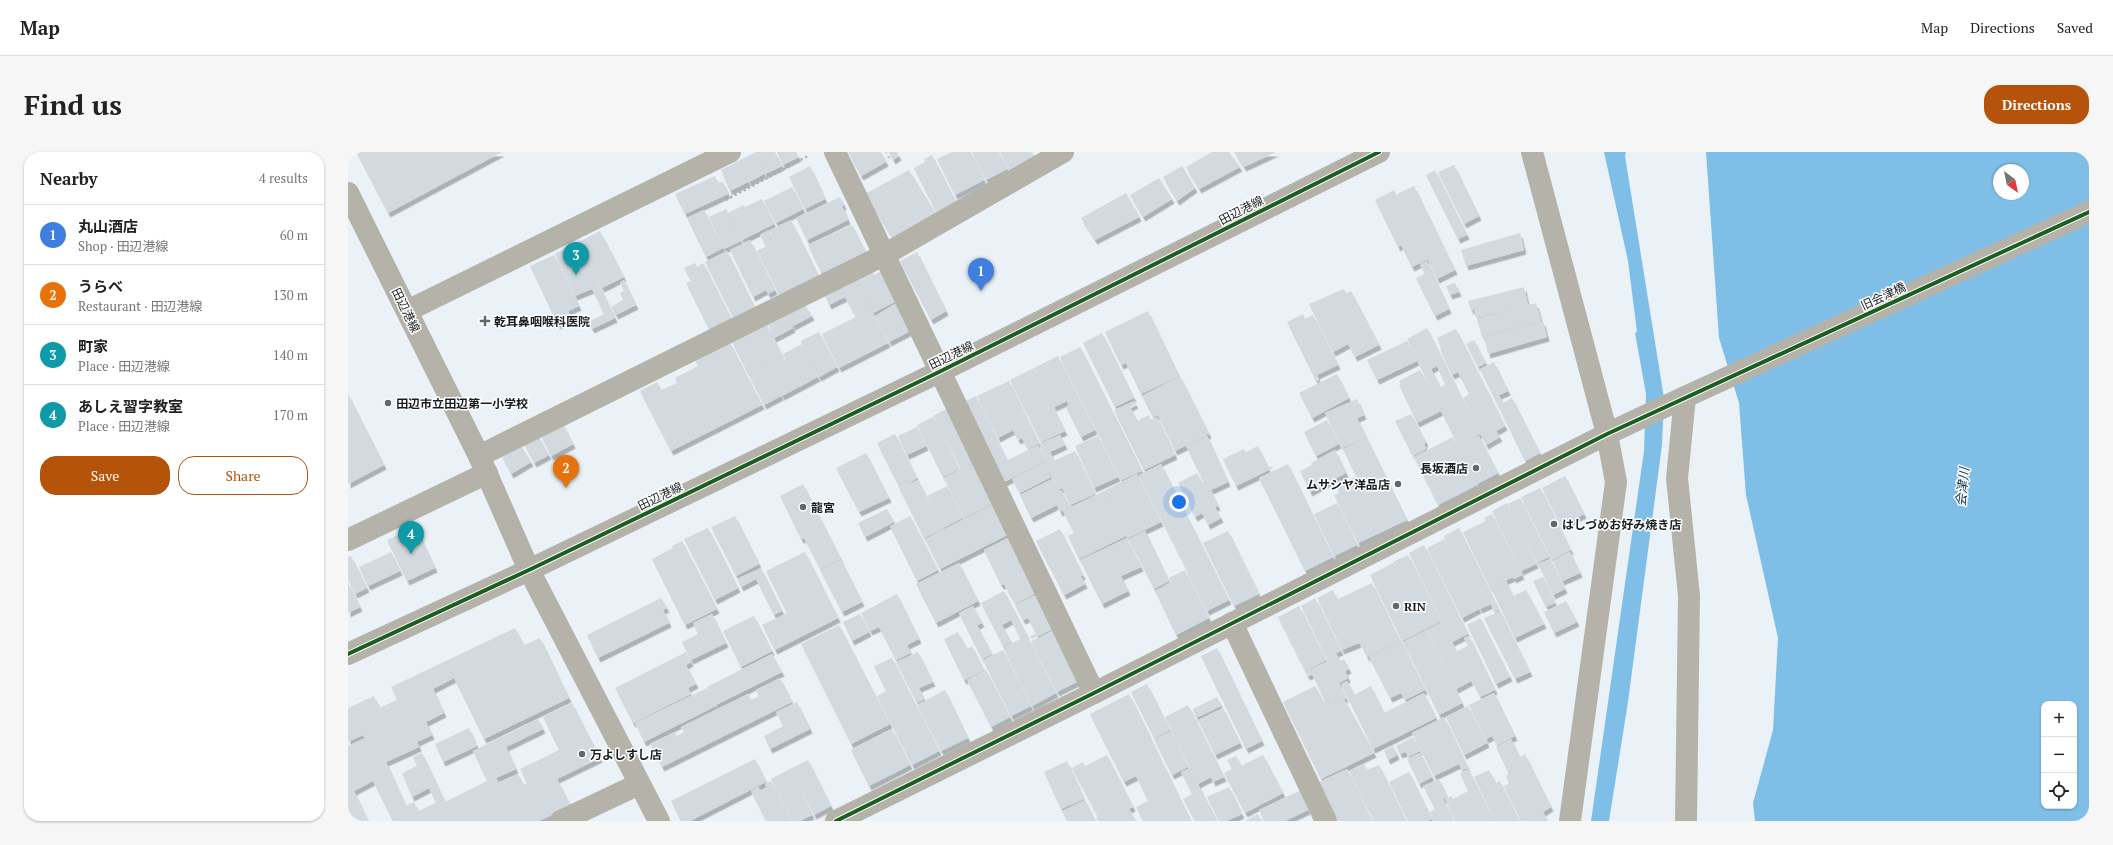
<!DOCTYPE html>
<html lang="en">
<head>
<meta charset="utf-8">
<style>
  body { margin:0; font-family:"PT Serif","Noto Sans JP",serif; background:#f6f6f6; color:#222 }
  .controls { position:absolute; right:12px; bottom:12px; display:grid; overflow:hidden; border-radius:8px; box-shadow:0 1px 3px #0004 }
  .controls button { width:36px; height:36px; display:grid; place-items:center; padding:0; border:0; border-bottom:1px solid #e0e0e0; background:#fff; color:#222; font:20px sans-serif }
  .compass { position:absolute; left:1645px; top:12px; width:36px; height:36px; border-radius:50%; background:#fff; box-shadow:0 1px 3px #0004; rotate:147deg }
  .you { position:absolute; left:831px; top:350px; width:14px; height:14px; margin:-10px; border:3px solid #fff; border-radius:50%; background:#1a73e8; box-shadow:0 0 0 6px #1a73e833 }
  .badge { display:grid; place-items:center; width:26px; height:26px; border-radius:50%; background:#b45309; color:#fff; font-size:13px; font-weight:700 }
  .pin { position:absolute; translate:-50% -33px; filter:drop-shadow(0 1px 2px #0008) }
  .pin::after { content:''; position:absolute; top:21px; width:14px; height:12px; background:inherit; clip-path:polygon(0 0,100% 0,50% 100%) }
  .list { margin:0; padding:0; list-style:none }
  h2 { display:flex; justify-content:space-between; align-items:center; height:52px; margin:0; padding:0 16px; font-size:17px }
  h2 small { font-size:13px; font-weight:400; color:#767676 }
  .list li { display:grid; grid-template-columns:26px 1fr auto; gap:12px; align-items:center; box-sizing:border-box; height:60px; padding:0 16px; border-top:1px solid #e0e0e0 }
  .list b { display:block; font-size:15px; white-space:nowrap }
  .list p { margin:0; font-size:13px; white-space:nowrap; color:#767676 }
  .list em { font-size:13px; font-style:normal; color:#767676 }
  .actions { display:flex; gap:8px; padding:12px 16px }
  .actions a { flex:1; padding:9px 0; border:1px solid #b45309; border-radius:16px; text-align:center; font-size:14px; color:#b45309 }
  .actions .main { background:#b45309; color:#fff }
  .icon { flex:none; width:22px; height:22px; fill:none; stroke:currentColor; stroke-width:2; stroke-linecap:round; stroke-linejoin:round }
  .map { position:relative; flex:none; width:1741px; height:669px; overflow:hidden; border-radius:16px }
  header { display:flex; align-items:center; gap:24px; box-sizing:border-box; height:56px; padding:0 20px; background:#fff; border-bottom:1px solid #e0e0e0 }
  header strong { font-size:19px }
  nav { display:flex; gap:22px; margin-inline-start:auto; font-size:14px }
  .intro { display:flex; align-items:center; justify-content:space-between; box-sizing:border-box; height:96px; padding:0 24px }
  h1 { margin:0; font-size:28px }
  .button { padding:10px 18px; border-radius:16px; background:#b45309; color:#fff; font-size:14px; font-weight:700 }
  main { display:flex; gap:24px; padding:0 24px }
  aside { flex:1; background:#fff; border-radius:16px; box-shadow:0 1px 3px #0004 }
  .map>svg:first-child { display:block }
  .water { fill:#7fbfe7; fill-rule:evenodd }
  .building { fill:#d3dadf; fill-rule:evenodd; filter:url(#shadow) }
  .lines { fill:none; stroke-linecap:round; stroke-linejoin:round }
  .path { stroke:#aeada8; stroke-width:2.5; stroke-dasharray:2 3; stroke-linecap:butt }
  .minor { stroke:#b5b3a9; stroke-width:22 }
  .tertiary { stroke:#b5b3a9; stroke-width:22 }
  .secondary { stroke:#b4b1a8; stroke-width:22 }
  .cycleway-casing { stroke:#fff; stroke-width:6 }
  .cycleway { stroke:#1b5e20; stroke-width:4 }
  .poi-dot { fill:#61676b; stroke:#fff; stroke-width:1.5 }
  .labels { text-anchor:middle; dominant-baseline:central; stroke-width:3; stroke-linejoin:round; paint-order:stroke }
  .street-label { font-size:12px; fill:#161c20; stroke:#fff }
  .poi-label { font-size:12px; font-weight:bold; fill:#161c20; stroke:#fff; text-anchor:start }
  .water-label { font-size:13px; font-style:italic; fill:#0c3349; stroke:#fff }
</style>
</head>
<body>
<header>
<strong>Map</strong>
<nav><a>Map</a><a>Directions</a><a>Saved</a></nav>
</header>
<div class="intro"><h1>Find us</h1><a class="button">Directions</a></div>
<main>
<aside>
<h2>Nearby<small>4 results</small></h2>
<ul class="list">
<li><span class="badge" style="background:#3f7fe0">1</span><div><b>丸山酒店</b><p>Shop · 田辺港線</p></div><em>60 m</em></li>
<li><span class="badge" style="background:#e8710a">2</span><div><b>うらべ</b><p>Restaurant · 田辺港線</p></div><em>130 m</em></li>
<li><span class="badge" style="background:#0f9aa8">3</span><div><b>町家</b><p>Place · 田辺港線</p></div><em>140 m</em></li>
<li><span class="badge" style="background:#0f9aa8">4</span><div><b>あしえ習字教室</b><p>Place · 田辺港線</p></div><em>170 m</em></li>
</ul>
<div class="actions"><a class="main">Save</a><a>Share</a></div>
</aside>
<div class="map">
<svg width="1741" height="669" viewBox="0 0 1741 669">
  <defs>
    <filter id="shadow"><feDropShadow dx="2.5" dy="4.5" stdDeviation="0" flood-color="#0004"/></filter>
  </defs>
  <rect width="100%" height="100%" fill="#ebf2f7"/>
  <g class="water">
    <polygon points="1256,0 1278,0 1277,4 1316,246 1314,293 1280,550 1261,669 1243,669 1296,299 1298,242 1287,181 1289,180 1280,109"/>
    <path d="M1358,0H1741V669H1407L1405,651L1425,578L1430,486L1398,343L1391,251L1371,186ZM1651,18H1675V42H1651ZM1696,552H1726V654H1696Z"/>
  </g>
  <g class="building">
    <polygon points="8,0 154,0 40,61"/>
    <polygon points="408,0 427,0 434,14 417,22 409,5 416,22 401,30 393,14 400,30 382,39 373,18"/>
    <polygon points="429,0 448,0 451,5 435,13"/>
    <polygon points="500,0 533,0 538,10 513,24"/>
    <polygon points="537,0 549,0 551,4 545,8 541,0 538,2"/>
    <polygon points="604,0 623,0 636,28 607,43 589,7"/>
    <polygon points="624,0 651,0 659,17 638,28"/>
    <polygon points="652,0 684,0 689,9 663,22"/>
    <polygon points="864,0 881,0 892,15 851,37 838,15"/>
    <polygon points="886,0 928,0 896,15"/>
    <polygon points="584,3 610,54 590,64 566,16 577,10 576,7"/>
    <polygon points="1106,13 1131,64 1116,72 1090,20"/>
    <polygon points="462,14 477,47 457,57 441,25"/>
    <polygon points="834,14 847,36 829,49 815,25"/>
    <polygon points="561,18 590,65 545,87 517,42"/>
    <polygon points="1087,18 1119,83 1110,87 1078,23"/>
    <polygon points="367,24 370,31 375,30 380,42 337,62 327,42"/>
    <polygon points="811,26 824,47 795,65 782,43"/>
    <polygon points="1066,34 1107,118 1089,127 1049,42"/>
    <polygon points="444,35 455,57 428,71 416,49"/>
    <polygon points="1046,38 1080,107 1064,115 1053,93 1050,95 1027,48"/>
    <polygon points="778,41 791,65 747,88 733,66"/>
    <polygon points="492,45 496,53 494,54 500,68 459,88 448,66"/>
    <polygon points="414,47 426,72 410,80 401,63 410,80 394,88 382,65 393,89 376,97 361,65 378,57 380,61 396,53 397,55"/>
    <polygon points="356,58 375,96 358,105 339,66"/>
    <polygon points="443,68 471,125 433,146 409,99 418,94 412,83 421,78 439,112 422,78"/>
    <polygon points="504,73 519,103 477,124 475,120 473,120 460,93"/>
    <polygon points="252,79 276,125 254,136 233,95 267,166 244,177 240,170 256,162 244,137 227,144 207,102"/>
    <polygon points="1172,81 1176,98 1118,114 1113,98"/>
    <polygon points="402,88 427,138 420,142 418,138 405,145 382,98"/>
    <polygon points="379,99 408,158 387,169 357,110"/>
    <polygon points="569,100 598,159 583,168 552,109"/>
    <polygon points="206,103 231,154 220,159 224,167 210,173 182,114"/>
    <polygon points="1079,109 1101,157 1087,164 1068,126 1077,122 1072,112"/>
    <polygon points="347,111 349,115 355,111 383,166 361,177 338,131 343,129 336,116"/>
    <polygon points="535,118 551,148 525,161 510,133 540,191 491,216 474,182 508,165 497,145 481,153 477,144 525,120 526,123"/>
    <polygon points="276,128 288,153 268,163 263,155 275,148 272,141 276,139 272,131"/>
    <polygon points="1107,131 1111,140 1102,143 1098,134"/>
    <polygon points="1176,135 1180,153 1188,151 1193,169 1134,185 1129,167 1164,157 1128,166 1126,157 1123,158 1120,149"/>
    <polygon points="996,137 998,141 1003,139 1031,193 1007,205 1000,192 985,200 961,152"/>
    <polygon points="552,149 566,177 541,190 527,164"/>
    <polygon points="457,153 464,164 445,174 442,169 445,176 426,186 420,173"/>
    <polygon points="800,159 831,224 793,242 778,211 773,213 757,180"/>
    <polygon points="955,162 957,167 965,163 990,213 969,223 971,228 968,229 939,170"/>
    <polygon points="1195,169 1199,185 1140,202 1136,185"/>
    <polygon points="419,173 443,221 435,202 454,192 453,189 471,180 489,215 471,225 455,195 470,225 434,244 408,196 433,244 416,253 384,190"/>
    <path d="M1079,176L1132,282L1121,288L1131,284L1150,321L1129,332L1093,259L1069,271L1051,233L1053,232L1051,229L1072,218L1084,239L1059,187ZM1089,214L1097,232L1102,230L1092,235L1083,217Z"/>
    <polygon points="1108,177 1157,274 1148,279 1152,285 1138,293 1115,246 1121,242 1110,220 1104,223 1092,197 1093,196 1089,186"/>
    <polygon points="754,181 786,246 767,255 735,191"/>
    <polygon points="1126,188 1138,211 1130,215 1118,192"/>
    <polygon points="1059,189 1069,209 1029,228 1019,208"/>
    <polygon points="382,191 414,253 323,299 292,239 309,230 313,238 329,231 337,246 327,226 350,214 347,208"/>
    <polygon points="732,195 794,319 773,328 712,205"/>
    <polygon points="710,204 747,278 733,285 718,255 721,254 719,249 706,255 686,216"/>
    <polygon points="1146,210 1160,239 1151,243 1155,251 1164,246 1192,301 1177,309 1132,217"/>
    <polygon points="686,216 717,279 693,290 662,228"/>
    <polygon points="989,222 1001,246 964,266 951,241"/>
    <polygon points="832,224 861,282 827,299 810,263 805,265 794,244"/>
    <polygon points="661,229 691,291 680,297 674,286 670,288 665,278 650,286 629,244"/>
    <polygon points="0,242 36,313 0,332"/>
    <polygon points="628,244 659,308 640,317 609,253"/>
    <polygon points="1009,247 1016,263 1009,266 1059,368 1010,391 986,343 991,341 988,334 1007,325 1025,359 995,297 1016,286 994,296 977,261"/>
    <polygon points="786,249 788,252 782,255 789,269 801,263 803,268 809,265 827,303 796,318 766,258"/>
    <polygon points="600,256 626,310 616,315 625,311 646,351 616,366 596,326 613,317 585,264"/>
    <polygon points="1063,262 1078,290 1076,291 1078,297 1065,304 1047,269"/>
    <polygon points="585,265 611,317 595,325 569,273"/>
    <polygon points="979,268 991,292 968,304 956,280"/>
    <polygon points="214,270 225,292 203,304 192,282"/>
    <polygon points="569,275 578,294 559,303 550,284"/>
    <polygon points="189,282 201,303 186,311 175,290"/>
    <polygon points="547,282 569,326 561,331 560,328 550,333 529,291"/>
    <polygon points="712,283 717,293 702,300 706,309 727,299 747,342 722,353 714,336 710,338 702,321 704,319 701,321 703,325 672,341 664,327 698,310 702,316 691,292"/>
    <polygon points="750,284 770,325 746,336 727,294"/>
    <polygon points="859,284 880,330 863,338 859,330 856,331 838,294"/>
    <polygon points="1105,285 1129,333 1090,353 1066,305"/>
    <polygon points="690,293 698,309 650,333 642,317"/>
    <polygon points="910,294 920,316 924,314 925,316 888,334 875,307 896,297 898,300"/>
    <polygon points="174,295 183,310 163,322 154,305"/>
    <polygon points="987,298 998,321 962,340 952,319 964,313 963,311"/>
    <polygon points="518,301 541,346 511,360 488,316"/>
    <polygon points="813,312 881,448 859,459 791,323"/>
    <polygon points="940,312 985,405 957,419 911,326"/>
    <polygon points="849,321 856,333 859,331 870,354 867,355 873,366 860,373 854,361 847,365 830,331"/>
    <polygon points="789,322 813,370 780,386 756,339"/>
    <polygon points="1217,324 1236,362 1213,374 1194,336"/>
    <polygon points="704,327 710,340 713,338 722,355 712,360 709,353 683,366 672,343"/>
    <polygon points="570,328 595,377 576,386 550,334 560,329 561,332"/>
    <polygon points="455,332 493,407 472,417 456,386 453,387 432,344"/>
    <polygon points="599,334 615,366 595,376 579,344"/>
    <polygon points="1192,336 1223,398 1204,408 1173,345"/>
    <polygon points="756,339 778,384 731,407 720,384 726,381 715,359"/>
    <polygon points="1172,346 1201,405 1189,411 1160,352"/>
    <polygon points="989,351 1009,393 986,404 966,362"/>
    <polygon points="1159,351 1188,412 1173,419 1144,359"/>
    <polygon points="646,352 663,381 592,417 577,387"/>
    <polygon points="539,357 546,370 517,385 510,371"/>
    <polygon points="1144,362 1174,423 1166,427 1165,425 1142,436 1115,380 1138,369 1136,366"/>
    <polygon points="387,364 411,412 388,424 363,375"/>
    <polygon points="562,364 590,418 569,429 542,374"/>
    <polygon points="68,375 87,416 59,429 39,388"/>
    <polygon points="360,376 390,436 367,448 336,387"/>
    <polygon points="1111,376 1151,458 1146,460 1143,452 1132,457 1096,384"/>
    <polygon points="712,377 735,423 733,424 737,432 716,443 688,389"/>
    <polygon points="797,379 821,429 806,437 781,387"/>
    <polygon points="880,379 911,442 886,454 855,391"/>
    <polygon points="662,385 690,440 667,452 656,432 653,433 636,398"/>
    <polygon points="779,386 793,415 773,424 780,439 754,452 732,408"/>
    <polygon points="1097,387 1131,457 1114,466 1079,396"/>
    <polygon points="334,389 369,457 337,473 304,407 325,396 324,394"/>
    <polygon points="1076,393 1120,482 1104,490 1061,401"/>
    <polygon points="43,400 52,419 20,434 11,415"/>
    <polygon points="457,400 490,466 427,498 414,473 439,461 418,419"/>
    <polygon points="1222,400 1232,421 1214,429 1205,409"/>
    <polygon points="1060,403 1093,469 1078,477 1045,410"/>
    <polygon points="3,404 19,436 7,442 0,428 0,405"/>
    <polygon points="1202,407 1217,437 1205,443 1190,412"/>
    <polygon points="493,408 514,450 494,460 472,418"/>
    <polygon points="611,411 630,449 588,471 568,432"/>
    <polygon points="1045,411 1077,477 1054,489 1022,423"/>
    <polygon points="413,416 434,459 426,463 408,427 393,435 389,427"/>
    <polygon points="837,418 861,466 828,483 807,439 823,430 821,426"/>
    <polygon points="1195,425 1207,451 1198,455 1185,429"/>
    <polygon points="1158,429 1165,444 1178,438 1196,472 1167,486 1143,436"/>
    <polygon points="0,431 12,455 0,461"/>
    <polygon points="1024,431 1052,489 1019,505 990,447"/>
    <polygon points="985,438 1011,491 994,498 969,446"/>
    <polygon points="656,439 679,483 672,486 663,468 654,473 663,490 655,494 633,451"/>
    <polygon points="549,442 571,487 559,493 563,501 548,508 531,475 522,479 513,461"/>
    <polygon points="690,442 707,476 684,487 682,484 688,482 680,466 675,468 667,453"/>
    <polygon points="313,446 319,456 315,458 321,471 250,506 239,483"/>
    <polygon points="967,446 993,499 988,501 992,509 996,507 1001,517 997,519 1000,526 991,531 998,546 982,553 980,548 982,546 977,549 964,522 960,524 957,520 980,509 953,454"/>
    <polygon points="1218,449 1229,470 1206,481 1196,460"/>
    <polygon points="625,454 634,471 629,473 644,502 634,507 611,461"/>
    <polygon points="951,454 978,508 957,519 930,465"/>
    <polygon points="1152,459 1182,520 1167,527 1136,466"/>
    <polygon points="364,462 378,491 343,508 334,490 350,482 345,471"/>
    <polygon points="512,462 521,480 504,489 495,470"/>
    <polygon points="406,464 424,499 393,515 375,479"/>
    <polygon points="1132,466 1162,525 1148,532 1119,473"/>
    <polygon points="1094,470 1123,529 1108,537 1079,478"/>
    <polygon points="491,473 542,572 503,592 453,492"/>
    <polygon points="167,476 176,493 192,486 221,546 136,587 106,526 85,537 96,561 78,570 84,583 69,590 71,595 38,610 58,654 66,650 70,659 88,651 81,636 64,645 54,621 69,614 65,605 74,601 97,650 139,629 125,599 190,567 195,577 158,595 168,617 148,626 151,631 170,622 175,633 179,631 172,617 211,598 195,565 224,551 252,606 209,627 223,654 191,669 45,669 25,629 6,639 20,669 0,669 0,594 17,586 15,583 0,590 0,556 26,544 31,556 49,548 43,535"/>
    <polygon points="708,477 733,528 709,540 683,490"/>
    <polygon points="1078,478 1114,551 1091,563 1055,490"/>
    <polygon points="610,480 619,497 624,494 636,518 616,528 596,487"/>
    <polygon points="679,484 708,541 684,554 655,495"/>
    <polygon points="1121,484 1147,538 1132,545 1109,499 1120,494 1116,486"/>
    <polygon points="1053,489 1077,538 1057,548 1053,541 1042,546 1021,505"/>
    <polygon points="869,496 914,589 898,597 853,504"/>
    <polygon points="655,498 683,554 663,564 635,508"/>
    <polygon points="338,500 343,510 338,513 348,532 340,536 343,542 285,571 267,536"/>
    <polygon points="570,500 585,530 571,536 576,547 569,551 548,510"/>
    <polygon points="424,502 434,520 368,553 359,535"/>
    <polygon points="544,506 591,599 564,613 529,544 538,539 526,514"/>
    <polygon points="638,518 662,565 643,575 619,528"/>
    <polygon points="432,526 444,550 314,615 302,592 327,580 329,584 336,580 333,575 400,542 403,548 411,544 408,538"/>
    <polygon points="999,529 1006,543 1023,534 1036,561 1076,541 1088,566 1025,597 993,532"/>
    <polygon points="799,532 822,578 806,586 783,540"/>
    <polygon points="967,534 976,550 979,548 982,554 996,547 1026,601 973,627 935,550"/>
    <polygon points="359,536 368,554 296,590 287,571"/>
    <polygon points="597,538 620,586 593,599 569,553"/>
    <polygon points="1146,541 1167,584 1149,593 1144,584 1138,587 1121,553"/>
    <polygon points="781,542 843,669 795,669 788,655 800,649 788,624 776,630 742,562"/>
    <polygon points="869,545 873,554 848,566 845,557"/>
    <polygon points="449,550 462,577 422,597 416,584 435,574 428,560"/>
    <polygon points="840,553 876,625 865,630 863,625 850,632 869,669 847,669 835,647 844,642 833,620 842,616 817,565"/>
    <polygon points="1120,554 1139,591 1116,603 1098,565"/>
    <polygon points="875,556 892,591 867,603 850,568"/>
    <polygon points="1096,565 1120,616 1114,618 1111,612 1086,624 1064,581"/>
    <polygon points="121,576 129,594 95,610 87,592"/>
    <polygon points="544,577 562,613 521,634 503,598"/>
    <polygon points="823,579 840,615 824,623 806,587"/>
    <polygon points="1065,585 1072,599 1060,605 1058,600 1052,602 1048,594"/>
    <polygon points="1163,587 1172,605 1177,602 1203,655 1195,660 1200,669 1173,669 1156,634 1161,632 1158,624 1161,622 1148,595"/>
    <polygon points="1045,594 1049,603 1040,608 1036,599"/>
    <polygon points="1072,601 1084,625 1071,632 1059,607"/>
    <polygon points="759,603 785,655 781,657 788,669 750,669 748,666 750,665 724,616 735,610 737,614"/>
    <polygon points="915,603 935,641 897,661 876,621 884,617 879,608 888,604 893,614"/>
    <polygon points="407,607 418,630 342,669 333,669 323,649"/>
    <polygon points="460,608 483,654 466,663 442,617"/>
    <polygon points="719,609 736,647 713,657 696,620"/>
    <polygon points="1016,612 1019,618 1031,613 1058,669 1026,669 1001,619"/>
    <polygon points="442,617 464,663 452,669 444,669 423,627"/>
    <polygon points="999,617 1024,669 990,669 971,630"/>
    <polygon points="1120,617 1146,669 1107,669 1097,647 1104,644 1105,647 1120,639 1112,621"/>
    <polygon points="1141,618 1148,631 1152,629 1171,669 1147,669 1126,625"/>
    <polygon points="1061,620 1084,667 1080,669 1060,669 1041,630"/>
    <polygon points="1091,627 1099,645 1095,647 1106,669 1086,669 1082,660 1087,657 1075,634"/>
    <polygon points="423,629 443,669 418,669 403,639 410,635 413,639 419,636 417,632"/>
    <polygon points="881,635 894,662 879,669 871,669 859,645"/>
    <polygon points="953,638 955,641 953,642 960,658 937,669 916,669 911,658"/>
    <polygon points="737,648 747,669 719,669 714,659"/>
    <polygon points="910,662 913,669 897,669"/>
  </g>
  <g class="lines">
    <polyline class="path" points="378,48 460,4"/>
    <g class="minor">
      <polyline points="487,0 746,541"/>
      <polyline points="59,159 382,0"/>
      <polyline points="131,304 536,103 715,0"/>
      <polyline points="0,388 139,321"/>
      <polyline points="181,418 311,669"/>
      <polyline points="884,471 978,669"/>
      <polyline points="213,669 291,632"/>
      <polyline points="488,669 746,541 1259,282"/>
      <polyline points="1338,669 1341,444 1329,326 1337,245 1741,60"/>
    </g>
    <g class="tertiary">
      <polyline points="1184,0 1259,282 1268,330 1222,669"/>
      <polyline points="1259,282 1337,245"/>
      <polyline points="0,502 181,418"/>
    </g>
    <polyline class="secondary" points="0,41 131,304 181,418 591,220 1031,0"/>
    <g class="cycleway-casing">
      <g id="cycleway">
        <polyline points="0,502 181,418 591,220 1031,0"/>
        <polyline points="488,669 746,541 1259,282 1741,60"/>
      </g>
    </g>
    <use href="#cycleway" class="cycleway"/>
  </g>
  <g class="poi-dot">
    <path d="M135 163h4v4h4v4h-4v4h-4v-4h-4v-4h4z"/>
    <circle cx="40" cy="251" r="4"/>
    <circle cx="1128" cy="316" r="4"/>
    <circle cx="1050" cy="332" r="4"/>
    <circle cx="455" cy="355" r="4"/>
    <circle cx="1206" cy="372" r="4"/>
    <circle cx="1048" cy="454" r="4"/>
    <circle cx="234" cy="602" r="4"/>
  </g>
  <g class="labels">
    <g class="street-label">
      <text transform="translate(893 58) rotate(-27)">田辺港線</text>
      <text transform="translate(1535 144) rotate(-25)">旧会津橋</text>
      <text transform="translate(58 158) rotate(64)">田辺港線</text>
      <text transform="translate(603 203) rotate(-26)">田辺港線</text>
      <text transform="translate(312 344) rotate(-26)">田辺港線</text>
    </g>
    <g class="poi-label">
      <text x="146" y="169">乾耳鼻咽喉科医院</text>
      <text x="48" y="251">田辺市立田辺第一小学校</text>
      <text x="1120" y="316" text-anchor="end">長坂酒店</text>
      <text x="1042" y="332" text-anchor="end">ムサシヤ洋品店</text>
      <text x="463" y="355">龍宮</text>
      <text x="1214" y="372">はしづめお好み焼き店</text>
      <text x="1056" y="454">RIN</text>
      <text x="242" y="602">万よしすし店</text>
    </g>
    <g class="water-label">
      <text transform="translate(1614 335) rotate(-84)">会津川</text>
    </g>
  </g>
</svg>
<div class="controls">
<button>+</button>
<button>−</button>
<button><svg class="icon" aria-label="locate" viewBox="0 0 24 24"><circle cx="12" cy="12" r="6"/><path d="M12 2v4M12 18v4M2 12h4M18 12h4"/></svg></button>
</div>
<svg class="compass" viewBox="-18 -18 36 36"><path d="M0-13l5 13h-10z" fill="#e53935"/><path d="M0 13l5-13h-10z" fill="#767676"/></svg>
<div class="you"></div>
<div class="pin badge" style="left:633px;top:139px;background:#3f7fe0">1</div>
<div class="pin badge" style="left:218px;top:336px;background:#e8710a">2</div>
<div class="pin badge" style="left:228px;top:123px;background:#0f9aa8">3</div>
<div class="pin badge" style="left:63px;top:402px;background:#0f9aa8">4</div>
</div>
</main>
</body>
</html>
